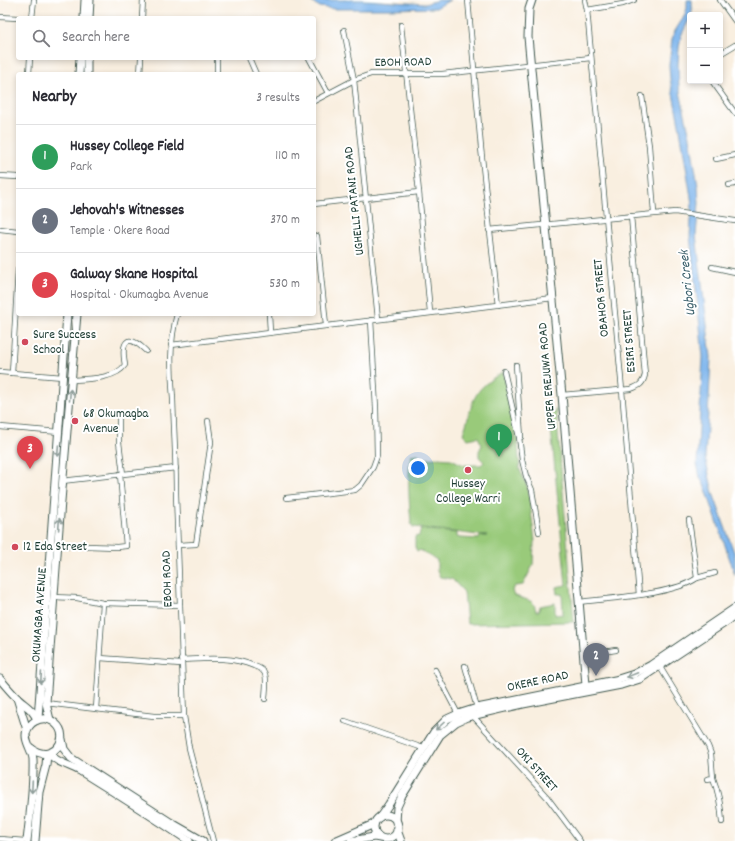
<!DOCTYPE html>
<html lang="en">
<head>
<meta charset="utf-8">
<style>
  body { margin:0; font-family:Dekko,sans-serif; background:#f7f7f7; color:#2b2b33 }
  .controls { position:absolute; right:12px; top:12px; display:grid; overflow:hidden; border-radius:4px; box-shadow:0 2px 6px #0003 }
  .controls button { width:36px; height:36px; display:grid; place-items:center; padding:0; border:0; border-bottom:1px solid #e1e1e2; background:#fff; color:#2b2b33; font:20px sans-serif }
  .you { position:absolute; left:418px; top:468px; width:14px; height:14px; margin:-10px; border:3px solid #fff; border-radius:50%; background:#1a73e8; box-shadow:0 0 0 6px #1a73e833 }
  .badge { display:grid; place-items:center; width:26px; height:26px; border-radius:50%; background:#ea580c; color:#fff; font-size:13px; font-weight:700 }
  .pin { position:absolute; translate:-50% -33px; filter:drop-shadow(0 1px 2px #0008) }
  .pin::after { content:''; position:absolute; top:21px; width:14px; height:12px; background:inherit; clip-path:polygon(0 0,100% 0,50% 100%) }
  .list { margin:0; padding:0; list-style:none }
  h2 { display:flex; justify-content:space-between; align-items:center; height:52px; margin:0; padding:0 16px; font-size:17px }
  h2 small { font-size:13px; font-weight:400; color:#7c7c81 }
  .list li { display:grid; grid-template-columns:26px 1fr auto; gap:12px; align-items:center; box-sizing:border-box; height:64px; padding:0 16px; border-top:1px solid #e1e1e2 }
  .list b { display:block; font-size:15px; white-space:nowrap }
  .list p { margin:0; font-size:13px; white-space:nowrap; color:#7c7c81 }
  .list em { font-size:13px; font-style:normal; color:#7c7c81 }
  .icon { flex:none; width:22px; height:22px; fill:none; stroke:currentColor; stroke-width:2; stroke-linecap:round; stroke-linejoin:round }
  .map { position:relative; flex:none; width:735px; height:841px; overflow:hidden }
  .search { position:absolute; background:#fff; box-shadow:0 2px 6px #0003; left:16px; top:16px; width:300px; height:44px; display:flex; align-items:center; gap:10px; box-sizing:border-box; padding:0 14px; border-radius:4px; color:#7c7c81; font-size:15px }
  .panel { position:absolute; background:#fff; box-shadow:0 2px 6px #0003; left:16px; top:72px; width:300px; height:244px; border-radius:4px }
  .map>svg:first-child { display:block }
  .green { fill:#99ca7a; stroke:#5c8457 }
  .water { fill:#7eb5ed; stroke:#4e7990 }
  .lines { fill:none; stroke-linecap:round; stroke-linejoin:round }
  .street-casing { stroke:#40584e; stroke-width:6 }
  .secondary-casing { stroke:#40584e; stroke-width:9 }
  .street { stroke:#fff; stroke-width:4.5 }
  .secondary { stroke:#fff; stroke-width:7 }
  .oneway { stroke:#8f9e9a }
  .poi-dot { fill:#d1495b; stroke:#fff; stroke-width:1.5 }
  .labels { text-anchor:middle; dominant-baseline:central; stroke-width:4; stroke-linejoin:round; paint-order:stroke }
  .street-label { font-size:13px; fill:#1f3d34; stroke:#fff }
  .poi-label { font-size:13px; fill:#1f3d34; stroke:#fff; text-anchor:start }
  .water-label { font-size:14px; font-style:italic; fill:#3c616c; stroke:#fff }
</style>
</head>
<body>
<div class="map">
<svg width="735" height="841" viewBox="0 0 735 841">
  <rect width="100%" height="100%" fill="#fff"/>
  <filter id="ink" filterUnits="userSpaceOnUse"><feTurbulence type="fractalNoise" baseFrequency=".025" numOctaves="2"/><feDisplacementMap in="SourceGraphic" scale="8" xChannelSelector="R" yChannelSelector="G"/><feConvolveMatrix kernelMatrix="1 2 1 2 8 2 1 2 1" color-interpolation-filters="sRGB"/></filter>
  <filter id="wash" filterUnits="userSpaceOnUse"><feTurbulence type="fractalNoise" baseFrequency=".012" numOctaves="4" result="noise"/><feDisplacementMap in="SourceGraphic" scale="16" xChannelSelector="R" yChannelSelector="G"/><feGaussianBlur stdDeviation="0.9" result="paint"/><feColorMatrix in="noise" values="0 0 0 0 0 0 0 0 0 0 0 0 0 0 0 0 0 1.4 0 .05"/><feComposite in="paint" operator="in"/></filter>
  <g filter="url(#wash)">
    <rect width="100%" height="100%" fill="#f9efe0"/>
    <path class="green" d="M503,372L517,436L520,470L528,489L535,541L534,542L533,565L523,585L515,586L512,590L513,594C518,599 529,598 534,604C535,606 535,609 536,611H539L540,606L555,603V615L563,614L562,594H557L556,587L566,585L550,418L556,409L574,622L467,624L464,592L452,579L440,577L437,570V560L420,550L417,552L415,547V537L419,536L421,529L457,533V537L460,538L479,539L480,536H487L413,527L411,523C409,500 407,478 411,455L418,454L421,459L438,458L451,459L464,465H481L484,462L479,457V451L482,445L478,437L468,439L463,434C475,400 469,392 503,372Z"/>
    <g class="water">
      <polygon points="308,0 363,0 425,4 438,0 450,0 436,8 388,9 334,9 320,7"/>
      <polygon points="687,0 692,0 692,13 690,15 690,18 681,36 679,48 678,65 679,87 690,137 698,186 699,203 696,235 711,357 709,399 705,457 713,493 735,555 735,575 706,489 700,477 697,464 703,357 697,298 690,236 692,204 680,129 670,79 669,65 672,39 675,31 685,15 687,8"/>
    </g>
  </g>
  <g filter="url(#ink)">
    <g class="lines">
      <g class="street-casing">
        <g id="street">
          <polyline points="468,0 481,148 498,305"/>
          <polyline points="585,0 587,10 622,390 639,595"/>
          <polyline points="720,0 735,21"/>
          <polyline points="587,10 623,4 634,0"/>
          <polyline points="0,17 18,18"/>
          <polyline points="32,18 34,0"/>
          <polyline points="142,18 143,0"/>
          <polyline points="401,25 419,192 430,312"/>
          <polyline points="344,30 354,80 378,319"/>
          <polyline points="720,54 735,45"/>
          <polyline points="249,58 256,74"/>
          <polyline points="309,58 328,93"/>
          <polyline points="29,74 30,58"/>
          <polyline points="140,74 141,58"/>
          <polyline points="217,74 217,58"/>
          <polyline points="712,81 735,113"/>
          <polyline points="642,96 649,146 654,213"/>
          <polyline points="314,101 354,80 371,74 442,74 591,58"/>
          <polyline points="716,159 735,155"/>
          <polyline points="0,176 18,177"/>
          <polyline points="729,185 735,184"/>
          <polyline points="314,204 419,192"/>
          <polyline points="0,229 18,231"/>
          <polyline points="489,230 675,212 735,221"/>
          <polyline points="317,236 326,325"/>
          <polyline points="712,267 735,272"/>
          <path d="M177,314C169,342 171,371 173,399C174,431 176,463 176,494L184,716L189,748L213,841"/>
          <polyline points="269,314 270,332"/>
          <polyline points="171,345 553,298"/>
          <polyline points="516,365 521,437"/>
          <polyline points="504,371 519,437 522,460 526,476 532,490 539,532"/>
          <polyline points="0,372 63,377"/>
          <polyline points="12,373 18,270"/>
          <path d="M72,380C88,379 116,379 125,365C121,343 126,331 146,351"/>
          <path d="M562,395L631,389C639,386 643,384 645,375L631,216"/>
          <polyline points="119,417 119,442 123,474"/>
          <polyline points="0,427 59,432"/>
          <polyline points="62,481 176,468"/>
          <polyline points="286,498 355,490 361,485 373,467 377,456 376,408 371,320"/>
          <polyline points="57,545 117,547 126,546 120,474"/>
          <polyline points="178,545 196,544 211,442 208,421"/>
          <polyline points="697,578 715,573"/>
          <polyline points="53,597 77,598 103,603 180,605"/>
          <path d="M579,602C610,598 673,595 697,578L689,520"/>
          <polyline points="583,655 616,650"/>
          <polyline points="100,658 181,664"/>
          <path d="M181,660C205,659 231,656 254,666C257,667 262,669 264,672C268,677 265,693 265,699"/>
          <polyline points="465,666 477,708"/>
          <polyline points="660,667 708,746 711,754 713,778 707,779"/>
          <polyline points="435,670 458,714"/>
          <polyline points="46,703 154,716 184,716"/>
          <polyline points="96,709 103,603"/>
          <polyline points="473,716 547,797 580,841"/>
          <polyline points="345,721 423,748"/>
          <path d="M713,778C719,793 721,807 722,822"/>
          <polyline points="0,839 25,841"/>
        </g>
      </g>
      <g class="secondary-casing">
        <g id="secondary">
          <polyline points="532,0 529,9 528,37 562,395 586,685"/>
          <polyline points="84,18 85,0"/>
          <polyline points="89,18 90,0"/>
          <polyline points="79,74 80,58"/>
          <polyline points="87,74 87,58"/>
          <path d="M0,679C5,685 10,691 15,696C23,705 33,708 37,720"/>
          <polyline points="17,698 27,730"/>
          <polyline points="38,719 67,314"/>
          <polyline points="50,720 46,703 61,501 77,314"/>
          <polyline points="62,739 64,749 71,758 170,822 203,841"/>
          <path d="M49,753C56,763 70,765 80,771C117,794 153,817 189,841"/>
          <circle cx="386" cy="827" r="12"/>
          <polyline points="380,817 389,804 434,732 447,719 458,714 477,708 615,680 634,674 651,665 735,608"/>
          <polyline points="396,822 397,807 402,796 440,735 456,722 467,717 523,704 621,685 640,679 735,616"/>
          <polyline points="397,830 401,841"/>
          <path d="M27,841C30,814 34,786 33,759C32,749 23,740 27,730C32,719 46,715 55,723C73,738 51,765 31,748"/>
          <polyline points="35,841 39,792 46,765 47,754"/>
          <polyline points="335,841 374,824"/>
          <polyline points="351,841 374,837 380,838"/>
        </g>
      </g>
      <use href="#street" class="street"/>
      <use href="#secondary" class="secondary"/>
    </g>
    <defs><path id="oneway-shaft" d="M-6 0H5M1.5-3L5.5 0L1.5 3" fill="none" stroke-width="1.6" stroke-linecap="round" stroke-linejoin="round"/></defs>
    <g class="oneway">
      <use href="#oneway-shaft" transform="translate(70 395) rotate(-85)"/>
      <use href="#oneway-shaft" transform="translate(58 451) rotate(94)"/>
      <use href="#oneway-shaft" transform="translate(59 524) rotate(-86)"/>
      <use href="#oneway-shaft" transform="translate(632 675) rotate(158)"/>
      <use href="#oneway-shaft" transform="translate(41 678) rotate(94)"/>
      <use href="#oneway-shaft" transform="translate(440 726) rotate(138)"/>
      <use href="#oneway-shaft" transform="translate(32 787) rotate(93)"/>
    </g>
  </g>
  <g class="poi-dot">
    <circle cx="25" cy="342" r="4"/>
    <circle cx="75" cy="421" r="4"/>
    <circle cx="468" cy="470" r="4"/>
    <circle cx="15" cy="547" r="4"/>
  </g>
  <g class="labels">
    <g class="street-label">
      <text transform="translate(403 63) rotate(-1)">EBOH ROAD</text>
      <text transform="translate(355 201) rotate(-96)">UGHELLI PATANI ROAD</text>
      <text transform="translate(602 298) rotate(-95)">OBAHOR STREET</text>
      <text transform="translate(630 341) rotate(-94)">ESIRI STREET</text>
      <text transform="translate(548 376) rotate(-95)">UPPER EREJUWA ROAD</text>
      <text transform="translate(168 579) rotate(-92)">EBOH ROAD</text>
      <text transform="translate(40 615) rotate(-86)">OKUMAGBA AVENUE</text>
      <text transform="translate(538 682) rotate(-12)">OKERE ROAD</text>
      <text transform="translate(536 770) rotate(48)">OKI STREET</text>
    </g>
    <g class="poi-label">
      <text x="33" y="335">Sure Success<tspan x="33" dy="15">School</tspan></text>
      <text x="83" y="414">68 Okumagba<tspan x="83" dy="15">Avenue</tspan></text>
      <text x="468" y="484" text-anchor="middle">Hussey<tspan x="468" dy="15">College Warri</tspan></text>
      <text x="23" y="547">12 Eda Street</text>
    </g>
    <g class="water-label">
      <text transform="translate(688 283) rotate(-96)">Ugbori Creek</text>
    </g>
  </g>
</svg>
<div class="controls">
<button>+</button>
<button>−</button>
</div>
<div class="you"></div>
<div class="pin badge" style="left:499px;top:457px;background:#2e9e5b">1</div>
<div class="pin badge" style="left:596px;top:676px;background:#6b7280">2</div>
<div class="pin badge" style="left:30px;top:469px;background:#e0444e">3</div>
<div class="search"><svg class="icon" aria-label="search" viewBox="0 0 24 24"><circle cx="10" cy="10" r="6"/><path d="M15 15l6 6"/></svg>Search here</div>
<section class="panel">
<h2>Nearby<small>3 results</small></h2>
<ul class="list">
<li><span class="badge" style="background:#2e9e5b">1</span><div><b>Hussey College Field</b><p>Park</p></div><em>110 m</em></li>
<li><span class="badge" style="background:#6b7280">2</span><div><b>Jehovah's Witnesses</b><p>Temple · Okere Road</p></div><em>370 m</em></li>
<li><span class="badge" style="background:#e0444e">3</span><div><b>Galway Skane Hospital</b><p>Hospital · Okumagba Avenue</p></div><em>530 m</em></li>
</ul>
</section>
</div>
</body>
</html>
